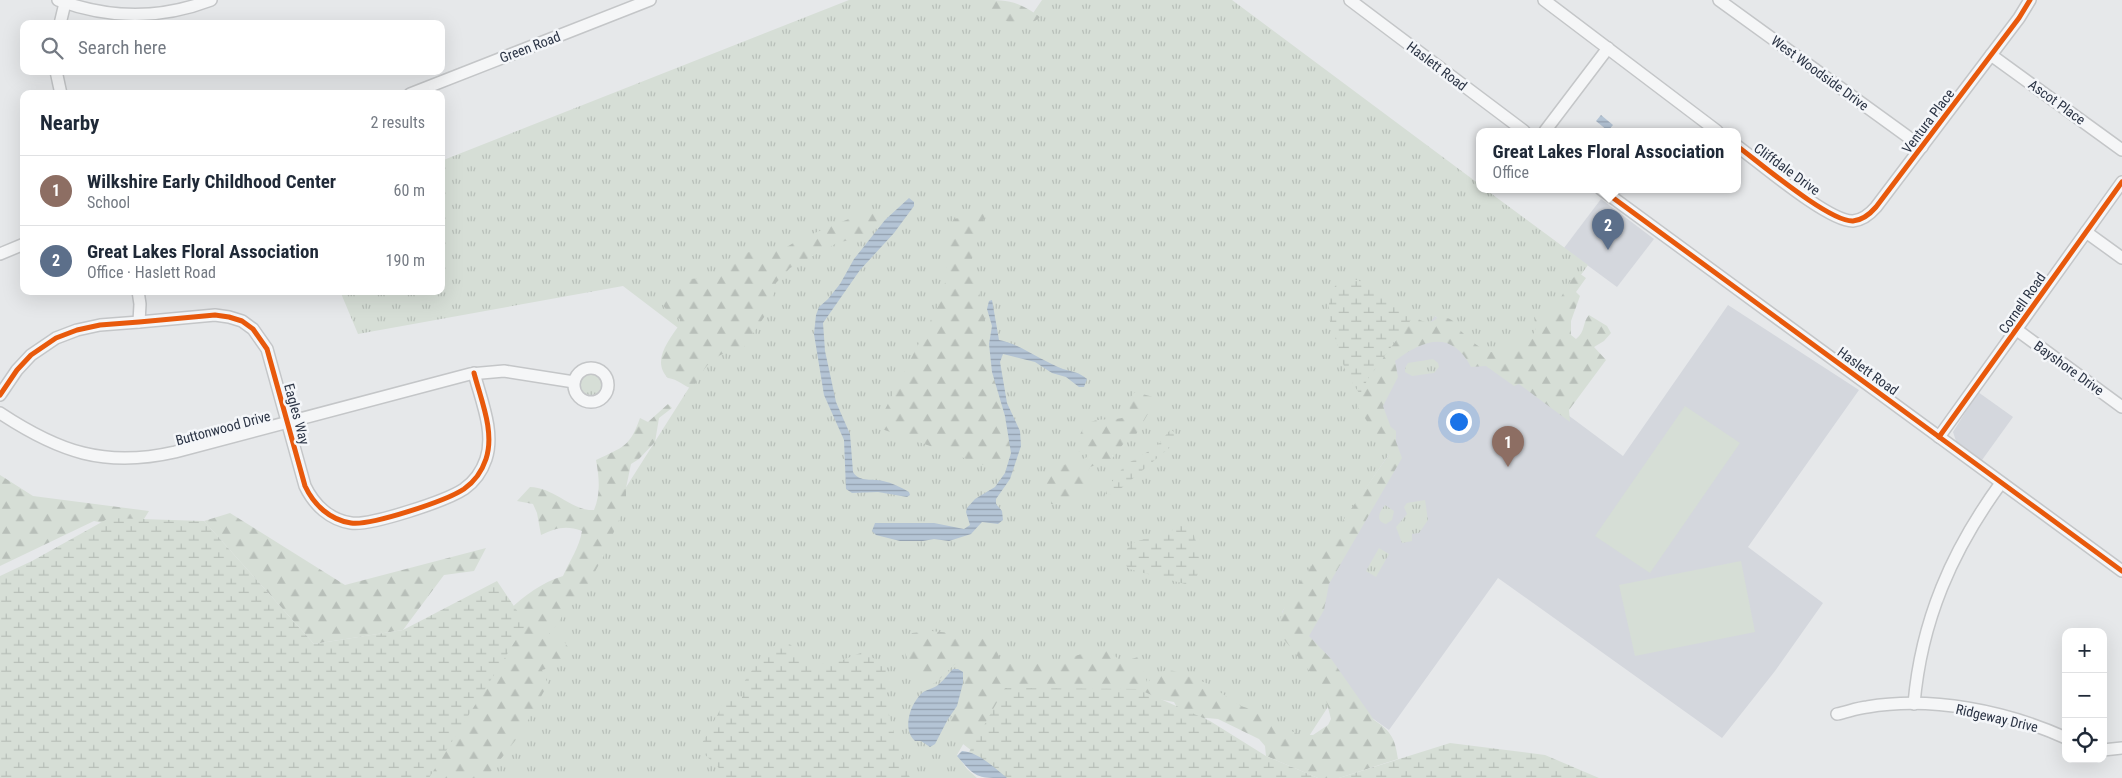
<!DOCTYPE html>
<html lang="en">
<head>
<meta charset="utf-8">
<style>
  body { margin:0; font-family:"Roboto Condensed",sans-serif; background:#f6f6f7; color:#1f2937 }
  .controls { position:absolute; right:15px; bottom:15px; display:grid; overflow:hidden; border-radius:10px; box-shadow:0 5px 20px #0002 }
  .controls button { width:45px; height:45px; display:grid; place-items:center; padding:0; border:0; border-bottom:1px solid #e0e1e3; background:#fff; color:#1f2937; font:25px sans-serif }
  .you { position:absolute; left:1458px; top:421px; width:18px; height:18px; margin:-12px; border:4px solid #fff; border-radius:50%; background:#1a73e8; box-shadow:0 0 0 8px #1a73e833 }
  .badge { display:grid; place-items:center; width:32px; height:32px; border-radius:50%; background:#d93025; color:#fff; font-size:16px; font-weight:700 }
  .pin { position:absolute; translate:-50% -41px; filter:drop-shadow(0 1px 2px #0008) }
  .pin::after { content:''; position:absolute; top:26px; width:18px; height:15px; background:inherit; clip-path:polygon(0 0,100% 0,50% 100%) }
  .popup { position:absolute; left:1476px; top:128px; width:265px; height:65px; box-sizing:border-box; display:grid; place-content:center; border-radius:10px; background:#fff; filter:drop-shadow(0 1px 4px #0005); font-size:16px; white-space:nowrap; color:#747a83 }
  .popup b { font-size:19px; color:#1f2937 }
  .popup::after { content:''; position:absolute; left:50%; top:100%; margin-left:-10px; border:10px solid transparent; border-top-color:#fff }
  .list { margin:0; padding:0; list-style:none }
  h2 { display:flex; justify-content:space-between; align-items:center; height:65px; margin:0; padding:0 20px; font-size:21px }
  h2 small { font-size:16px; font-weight:400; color:#747a83 }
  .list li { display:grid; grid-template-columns:32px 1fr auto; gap:15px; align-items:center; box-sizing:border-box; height:70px; padding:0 20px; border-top:1px solid #e0e1e3 }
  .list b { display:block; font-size:19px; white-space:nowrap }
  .list p { margin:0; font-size:16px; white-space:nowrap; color:#747a83 }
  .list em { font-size:16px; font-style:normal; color:#747a83 }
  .icon { flex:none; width:28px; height:28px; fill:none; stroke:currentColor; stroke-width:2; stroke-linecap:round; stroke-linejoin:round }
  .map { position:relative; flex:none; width:2122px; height:778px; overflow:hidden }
  .search { position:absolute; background:#fff; box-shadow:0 5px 20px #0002; left:20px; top:20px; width:425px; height:55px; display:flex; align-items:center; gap:12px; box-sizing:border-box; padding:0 18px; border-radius:10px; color:#747a83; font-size:19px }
  .panel { position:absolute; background:#fff; box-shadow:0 5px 20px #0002; left:20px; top:90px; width:425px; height:205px; border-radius:10px }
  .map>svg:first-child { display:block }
  .built { fill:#d4d7dd }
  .grass { fill:url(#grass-tufts) }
  .forest { fill:url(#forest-firs) }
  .wetland { fill:url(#wetland-marsh) }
  .pitch { fill:#d6ded6 }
  .water { fill:url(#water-rules) }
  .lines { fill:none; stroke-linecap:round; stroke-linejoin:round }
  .minor-casing { stroke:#c4c6c8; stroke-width:14 }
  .minor { stroke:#f5f6f7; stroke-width:11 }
  .cycleway-casing { stroke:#f4f6f9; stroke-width:8 }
  .cycleway { stroke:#e8590c; stroke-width:5 }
  .labels { text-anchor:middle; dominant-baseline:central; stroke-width:5; stroke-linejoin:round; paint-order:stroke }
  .street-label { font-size:14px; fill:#2b3445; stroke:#f4f6f9 }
</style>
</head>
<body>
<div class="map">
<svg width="2122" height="778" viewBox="0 0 2122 778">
  <defs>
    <pattern id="grass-tufts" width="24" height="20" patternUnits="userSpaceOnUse" patternTransform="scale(1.25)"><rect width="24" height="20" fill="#d6ded6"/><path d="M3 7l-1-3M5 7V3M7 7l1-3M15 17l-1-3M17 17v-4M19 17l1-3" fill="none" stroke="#b8bfb9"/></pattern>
    <pattern id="forest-firs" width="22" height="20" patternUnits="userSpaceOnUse" patternTransform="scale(1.25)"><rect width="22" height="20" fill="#d6ded6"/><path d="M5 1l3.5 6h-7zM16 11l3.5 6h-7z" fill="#b8bfb9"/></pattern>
    <pattern id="wetland-marsh" width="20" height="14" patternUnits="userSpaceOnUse" patternTransform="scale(1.25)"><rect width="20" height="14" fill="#d6ded6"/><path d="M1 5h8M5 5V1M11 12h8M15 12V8" fill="none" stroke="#b8bfb9"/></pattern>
    <pattern id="water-rules" width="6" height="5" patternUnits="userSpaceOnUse" patternTransform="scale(1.25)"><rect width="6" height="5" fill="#b4c4d5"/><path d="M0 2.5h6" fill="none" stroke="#93a0af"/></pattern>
  </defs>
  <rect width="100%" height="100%" fill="#e6e8ea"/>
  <g class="built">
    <polygon points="1601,199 1654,239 1617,287 1564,248"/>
    <polygon points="1728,305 1859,390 1748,547 1823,603 1775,671 1722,738 1498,578 1389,730 1337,693 1282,612 1396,444 1359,402 1414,323 1435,316 1623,456"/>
    <polygon points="1978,392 2013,417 1982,460 1956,441 1953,432"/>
  </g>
  <g class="grass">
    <polygon points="849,0 994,0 1027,22 1042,0 1232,0 1479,184 1479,189 1485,189 1588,265 1511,372 1435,316 1424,331 1414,323 1359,402 1396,431 1396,444 1282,612 1337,693 1300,750 1154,684 999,681 957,755 967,769 977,778 442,778 711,353 623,286 358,334 340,291 441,291 441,161"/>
    <polygon points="1433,359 1438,363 1439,367 1434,373 1412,376 1405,372 1405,368 1408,363"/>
    <circle cx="591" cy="384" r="11"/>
    <polygon points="1425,500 1428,520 1419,533 1412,534 1412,541 1402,543 1396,527 1407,514 1404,507 1407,503"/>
    <path d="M1385,505L1394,511L1392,520L1386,524C1375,521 1379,512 1385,505Z"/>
    <polygon points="1379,548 1389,554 1376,577 1366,571"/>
  </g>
  <g class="forest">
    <path d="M978,0C1008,0 1016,0 1040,17C1018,37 996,15 978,0Z"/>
    <path d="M868,211H887L865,242L852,240L839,242L790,268L776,283L771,307L744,347C716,353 705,363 693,389C683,386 678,379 668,378C651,361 669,340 680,324V319C672,313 660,309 662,297C670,291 679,281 690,279C699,277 706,281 715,277L717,266L722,261L749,252L785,248L800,239Z"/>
    <path d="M986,212L972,259L1018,477L876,427L938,306C943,293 947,279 947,264C947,243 940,238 954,219Z"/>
    <path d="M1579,273L1586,278L1576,292L1580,296L1571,321V335L1576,339C1586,331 1582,323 1589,315L1607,326L1611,333L1604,341L1594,347L1606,360L1569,410L1570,422L1519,384L1514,386L1486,366L1471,367C1451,329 1423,340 1395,361L1398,377L1383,406L1402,458L1329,584L1324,610L1309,636L1332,660L1374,720C1392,732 1395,739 1398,759L1339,778H1318L1266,756L1265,746L1259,739L1218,719L1207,718L1198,720L1179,711L1174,702L1152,698L972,751L945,730C955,708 971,690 962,665L955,664C944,674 937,685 922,689L906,655L905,645L912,633L931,631L990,637L996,645L1001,664L1063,663L1075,656L1104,647L1122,662L1138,657L1147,682L1166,670L1174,671L1206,683L1241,706L1262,713L1288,730L1302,735H1313L1328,725L1331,719L1323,688L1282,637L1277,627L1288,599L1389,455L1357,406L1367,380L1414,316C1422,322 1430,326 1438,317C1443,317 1448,317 1453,321C1456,325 1459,330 1463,333C1479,350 1503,364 1518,339H1531L1536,328L1534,317C1540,313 1550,311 1555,306C1564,296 1567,280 1579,273Z"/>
    <path d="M1135,392L1157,398L1134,438L1124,443L1111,460L1090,467L1086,474L1094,483C1087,500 1069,506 1051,504C1053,496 1051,490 1045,485L1050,469L1086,458L1088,455L1078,451C1078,441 1078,437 1083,429C1094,413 1114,424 1130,415L1129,399Z"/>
    <path d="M668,404L672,408L659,418L655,442L639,459L631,464L626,488V504L603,557L586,588L564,612L558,624L548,635L551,638L563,640L568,647L566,658L562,664L542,670L548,684L521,733L486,778H418L504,615C521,598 540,583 563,576C570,560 579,548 582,531C566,525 556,528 541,535L537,513L533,504L517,501L530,487C553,487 574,512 594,510C601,493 599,477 596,460C623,447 630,447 640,418L648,422Z"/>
    <polygon points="0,475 33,496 149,511 137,530 94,521 0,566"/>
    <polygon points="230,513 345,585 486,548 474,571 444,575 403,630 314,644 204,521"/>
  </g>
  <g class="wetland">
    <path d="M1353,279C1366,282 1373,290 1384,297C1394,304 1404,307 1413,317L1367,380L1361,396L1346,373L1329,318V295L1338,282Z"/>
    <polygon points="1170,430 1173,431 1177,436 1175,443 1118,491 1111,495 1106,494 1108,487 1125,465 1156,447"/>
    <path d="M1184,517C1196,528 1211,584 1185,584L1129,569C1125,565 1124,561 1125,555C1128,536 1154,540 1167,534C1175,530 1178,522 1184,517Z"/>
    <polygon points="109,518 204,521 314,644 403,630 497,581 526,624 429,778 0,778 0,576 32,561"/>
    <path d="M786,642L791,645L805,666L840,661L863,652L886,666C882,709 896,739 910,778H717L720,769L699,749L720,710L723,701L727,697H732L735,703L741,705L744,682L764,652L776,645Z"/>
    <polygon points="1005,688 1138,689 1210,721 1266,756 1318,778 992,778 969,752"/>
    <polygon points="1450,743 1545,755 1599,778 1339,778"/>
  </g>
  <g class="pitch">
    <polygon points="1685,406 1740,443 1650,573 1595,536"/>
    <polygon points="1741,561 1755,632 1635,656 1619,585"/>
  </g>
  <g class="water">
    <polygon points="1601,115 1613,125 1608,131 1596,121"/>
    <path d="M909,198L914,202V206L894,233L860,270L823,323L825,351L836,402L850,434L853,472C860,483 873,478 883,481C892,483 901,487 909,492L910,495L907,497L878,492L852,493L846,489L844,440L824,395L814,334L816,315L819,307L828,299L840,284L854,259L885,220Z"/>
    <path d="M992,300L999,340C1018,343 1043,362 1063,369C1073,372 1079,372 1087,379L1084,387H1079L1066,377L1052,373L1035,362L1003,354L1000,362L1007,403L1020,431L1021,446L1010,479L996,499V504L1002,511L1003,520L998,524L982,522L971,534L949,541L934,539L923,541H900L876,535L872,531L875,523H934L964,529L970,525L966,512L967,508L975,499L995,487L1005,473L1011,453L1005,416L992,372L989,344L992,326L987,309L989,301Z"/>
    <path d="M953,669H958L963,672V683L957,706L948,719L935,744L930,747L921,741H915C902,729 910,705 921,694C926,689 934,689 939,684C944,680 948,674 953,669Z"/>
    <path d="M962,751C978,752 995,768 1007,778C976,778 976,778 957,756Z"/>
  </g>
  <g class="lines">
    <g class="minor-casing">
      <g id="minor">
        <path d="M58,0C109,19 159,20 211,0"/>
        <polyline points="1350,0 1524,131"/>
        <polyline points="1544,0 1717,131"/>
        <polyline points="1719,0 1922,147"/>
        <polyline points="60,24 65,3"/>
        <polyline points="1991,55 2122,150"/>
        <polyline points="56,71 61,94"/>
        <polyline points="410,94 650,0"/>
        <polyline points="1545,131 1608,48"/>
        <path d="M1737,146C1759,162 1829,222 1853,221C1863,220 1870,214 1876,207L2019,18L2030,0"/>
        <polyline points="1601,189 2122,571"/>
        <polyline points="2086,232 2122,258"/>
        <polyline points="0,254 24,244"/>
        <polyline points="138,291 140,304 139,322"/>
        <polyline points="2017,330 2122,407"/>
        <circle cx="591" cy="385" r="17"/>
        <path d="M0,395L17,370L31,355L56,338L77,330L100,325L139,322L215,315L229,317L242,321L253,329L267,349L305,486C314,505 330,520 351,523C370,526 446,501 464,489C474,482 482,471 486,459C495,432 481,400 474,373"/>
        <path d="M0,413C59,452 105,468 175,452L470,374L504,371L574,382"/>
        <polyline points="1939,437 2122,182"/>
        <path d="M1914,704C1921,621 1952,550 2001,483"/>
        <path d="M1837,714C1847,712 1857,708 1867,707C1932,696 2006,711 2066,738"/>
        <polyline points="2103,750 2122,748"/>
      </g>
    </g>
    <use href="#minor" class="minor"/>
    <g class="cycleway-casing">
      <g id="cycleway">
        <path d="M1737,146C1759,162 1829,222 1853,221C1863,220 1870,214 1876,207L2019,18L2030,0"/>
        <polyline points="1601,189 2122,571"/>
        <path d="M0,395L17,370L31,355L56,338L77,330L100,325L139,322L215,315L229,317L242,321L253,329L267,349L305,486C314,505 330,520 351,523C370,526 446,501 464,489C474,482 482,471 486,459C495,432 481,400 474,373"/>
        <polyline points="1939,437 2122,182"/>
      </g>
    </g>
    <use href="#cycleway" class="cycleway"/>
  </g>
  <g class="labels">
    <g class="street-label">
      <text transform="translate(530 47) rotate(-21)">Green Road</text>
      <text transform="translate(1437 66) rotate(37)">Haslett Road</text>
      <text transform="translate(1820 73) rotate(36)">West Woodside Drive</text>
      <text transform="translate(2057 102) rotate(36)">Ascot Place</text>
      <text transform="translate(1928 121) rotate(-53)">Ventura Place</text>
      <text transform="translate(1787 169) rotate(36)">Cliffdale Drive</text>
      <text transform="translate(2022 303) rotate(-55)">Cornell Road</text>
      <text transform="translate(2069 368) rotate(36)">Bayshore Drive</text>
      <text transform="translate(1868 371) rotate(36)">Haslett Road</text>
      <text transform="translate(297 414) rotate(75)">Eagles Way</text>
      <text transform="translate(223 428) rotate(-15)">Buttonwood Drive</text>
      <text transform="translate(1997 718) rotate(13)">Ridgeway Drive</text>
    </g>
  </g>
</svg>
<div class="controls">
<button>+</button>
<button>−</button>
<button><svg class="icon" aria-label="locate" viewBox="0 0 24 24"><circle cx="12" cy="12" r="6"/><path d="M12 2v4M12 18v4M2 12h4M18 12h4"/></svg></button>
</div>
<div class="you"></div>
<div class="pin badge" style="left:1508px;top:467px;background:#8d6e63">1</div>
<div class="pin badge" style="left:1608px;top:250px;background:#5c6f8a">2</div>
<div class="popup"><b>Great Lakes Floral Association</b>Office</div>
<div class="search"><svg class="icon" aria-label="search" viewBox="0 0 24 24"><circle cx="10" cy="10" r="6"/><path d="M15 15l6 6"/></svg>Search here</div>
<section class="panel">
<h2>Nearby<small>2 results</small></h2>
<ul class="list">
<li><span class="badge" style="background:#8d6e63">1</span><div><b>Wilkshire Early Childhood Center</b><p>School</p></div><em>60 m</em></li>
<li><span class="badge" style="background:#5c6f8a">2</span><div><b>Great Lakes Floral Association</b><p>Office · Haslett Road</p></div><em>190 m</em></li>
</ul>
</section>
</div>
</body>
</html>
